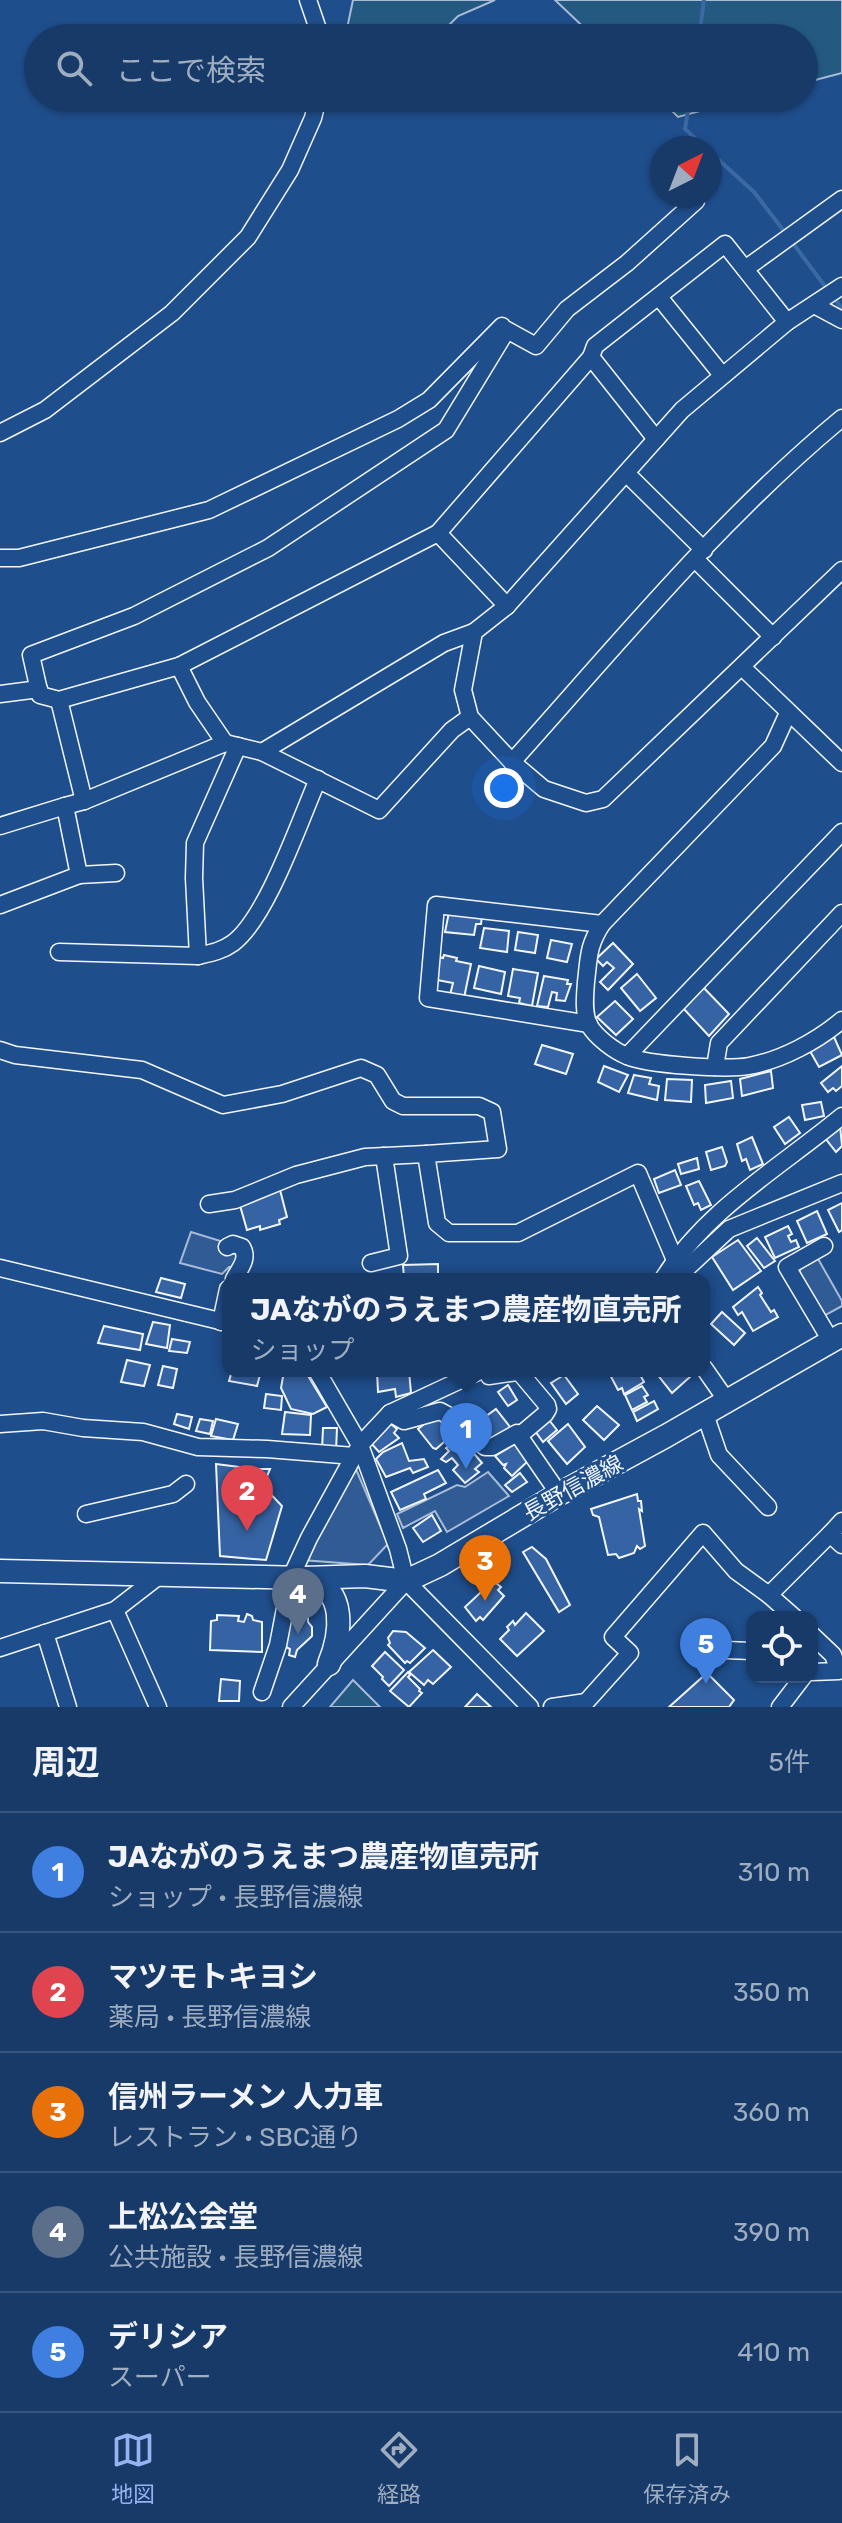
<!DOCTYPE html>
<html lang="ja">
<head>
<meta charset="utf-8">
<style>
  body { margin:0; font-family:Rubik,"Noto Sans JP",sans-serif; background:#20416f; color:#f1f3f6 }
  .controls { position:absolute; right:24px; bottom:24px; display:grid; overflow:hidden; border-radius:16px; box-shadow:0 2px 6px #0004 }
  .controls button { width:72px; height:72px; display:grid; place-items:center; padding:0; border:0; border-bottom:2px solid #36547d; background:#173a69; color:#f1f3f6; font:40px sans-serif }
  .compass { position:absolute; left:650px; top:136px; width:72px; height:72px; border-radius:50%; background:#173a69; box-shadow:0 2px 6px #0004; rotate:42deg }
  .you { position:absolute; left:504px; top:788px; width:28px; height:28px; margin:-20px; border:6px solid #fff; border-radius:50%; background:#1a73e8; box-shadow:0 0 0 12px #1a73e833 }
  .badge { display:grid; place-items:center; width:52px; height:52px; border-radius:50%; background:#95b2f1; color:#fff; font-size:26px; font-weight:700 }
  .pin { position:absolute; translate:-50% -66px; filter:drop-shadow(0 2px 4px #0008) }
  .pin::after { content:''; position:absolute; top:42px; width:28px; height:24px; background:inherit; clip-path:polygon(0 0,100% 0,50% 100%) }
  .popup { position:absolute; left:222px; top:1273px; width:488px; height:104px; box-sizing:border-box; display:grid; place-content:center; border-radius:16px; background:#173a69; filter:drop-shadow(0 2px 6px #0005); font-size:26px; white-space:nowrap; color:#9eadc0 }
  .popup b { font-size:30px; color:#f1f3f6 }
  .popup::after { content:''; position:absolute; left:50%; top:100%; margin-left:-16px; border:16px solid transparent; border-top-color:#173a69 }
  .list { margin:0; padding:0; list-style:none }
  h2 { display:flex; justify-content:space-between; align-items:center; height:104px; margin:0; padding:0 32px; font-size:34px }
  h2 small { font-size:26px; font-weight:400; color:#9eadc0 }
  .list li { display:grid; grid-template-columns:52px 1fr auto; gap:24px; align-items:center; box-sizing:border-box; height:120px; padding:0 32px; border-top:2px solid #36547d }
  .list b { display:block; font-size:30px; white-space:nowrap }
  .list p { margin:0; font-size:26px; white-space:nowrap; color:#9eadc0 }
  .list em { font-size:26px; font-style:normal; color:#9eadc0 }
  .icon { flex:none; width:44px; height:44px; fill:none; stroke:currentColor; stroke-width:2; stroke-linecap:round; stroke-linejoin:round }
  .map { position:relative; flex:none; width:842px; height:1707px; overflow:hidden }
  .search { position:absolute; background:#173a69; box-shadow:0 2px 6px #0004; left:24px; right:24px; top:24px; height:88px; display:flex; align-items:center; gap:20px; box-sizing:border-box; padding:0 28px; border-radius:44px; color:#9eadc0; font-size:30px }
  .sheet { height:704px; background:#173a69 }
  nav { display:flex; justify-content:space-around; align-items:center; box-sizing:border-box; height:112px; border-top:2px solid #36547d; background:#173a69; font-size:22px; color:#9eadc0 }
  nav a { display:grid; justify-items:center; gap:4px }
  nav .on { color:#95b2f1 }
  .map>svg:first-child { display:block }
  .green { fill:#245a82; stroke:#a8bbd7; stroke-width:2 }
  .parking { fill:#305b95; stroke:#a8bbd7; stroke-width:2 }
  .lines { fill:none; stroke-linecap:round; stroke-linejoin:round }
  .stream { stroke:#3b69a3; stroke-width:4 }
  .building { fill:#3563a3; stroke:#f2f6ff; stroke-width:2 }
  .minor-casing { stroke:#f2f6ff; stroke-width:19 }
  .major-casing { stroke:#f2f6ff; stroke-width:25 }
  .minor { stroke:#1f4e8c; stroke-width:16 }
  .major { stroke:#1f4e8c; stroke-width:22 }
  .labels { text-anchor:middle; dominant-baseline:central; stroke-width:6; stroke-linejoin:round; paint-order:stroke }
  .street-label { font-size:22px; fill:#f2f6ff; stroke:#1f4e8c }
</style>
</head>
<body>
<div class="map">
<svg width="842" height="1707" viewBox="0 0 842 1707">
  <rect width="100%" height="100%" fill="#1f4e8c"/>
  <g class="green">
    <polygon points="353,0 495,0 458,16 436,38 345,38"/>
    <polygon points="555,0 842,0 842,73 804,83 804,38 595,38"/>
    <polygon points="659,98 749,98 678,117"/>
    <polygon points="353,1680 380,1707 330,1707"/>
  </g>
  <g class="parking">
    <polygon points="191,1232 224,1242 232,1254 239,1253 237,1267 229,1267 222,1274 180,1263"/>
    <polygon points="817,1257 842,1301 842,1306 822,1317 799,1276 801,1265"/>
    <polygon points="355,1467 388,1544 368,1565 302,1560"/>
    <polygon points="488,1472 509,1496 447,1532 435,1511 403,1528 397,1514 457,1485 465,1487"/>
  </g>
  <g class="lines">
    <g class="stream">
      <polyline points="699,38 704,0"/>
      <polyline points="690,98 685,129 706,148"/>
      <polyline points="710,152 754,192 787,235"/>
      <polyline points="792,242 827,289"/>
      <polyline points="833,296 842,309"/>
    </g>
  </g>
  <g class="building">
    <polygon points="449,912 482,916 481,924 476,924 474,935 445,932"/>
    <polygon points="484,928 509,931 507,952 480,948"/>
    <polygon points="518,932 538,935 535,953 515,950"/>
    <polygon points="551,940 572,944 567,962 547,958"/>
    <polygon points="613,943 633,964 608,990 600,982 614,968 607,962 603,966 596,959"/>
    <polygon points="444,955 457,958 456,961 471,964 464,998 450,995 453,983 432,979 438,957 443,958"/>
    <polygon points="479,966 505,972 501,994 474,988"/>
    <polygon points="513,969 538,973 532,1006 519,1003 520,998 508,996"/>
    <polygon points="637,974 656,998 640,1011 621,988"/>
    <polygon points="544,976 568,980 567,984 571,984 565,1001 556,1000 557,993 552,992 548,1007 537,1006"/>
    <polygon points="702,986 729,1014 709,1036 682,1007"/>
    <polygon points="615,1001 633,1019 616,1035 597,1017"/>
    <polygon points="834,1037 842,1055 819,1067 810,1051"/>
    <polygon points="542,1045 573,1054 566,1074 535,1064"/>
    <polygon points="604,1066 628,1075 619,1092 598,1082"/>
    <polygon points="842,1066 842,1086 836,1091 833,1088 828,1092 821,1083"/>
    <polygon points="771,1071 773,1088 742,1096 740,1079"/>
    <polygon points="634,1075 651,1078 649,1084 659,1086 657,1100 628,1093"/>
    <polygon points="667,1079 692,1080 691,1102 665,1100"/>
    <polygon points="731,1081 733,1098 706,1103 705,1085"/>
    <polygon points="821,1102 824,1116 805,1120 802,1105"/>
    <polygon points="789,1117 800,1133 785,1144 774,1127"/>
    <polygon points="840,1125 842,1146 836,1152 825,1138"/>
    <polygon points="752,1137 763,1164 750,1170 746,1159 742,1161 737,1144"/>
    <polygon points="722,1147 727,1162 725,1166 711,1170 706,1152"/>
    <polygon points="697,1158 699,1169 681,1174 678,1164"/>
    <polygon points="675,1170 681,1185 659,1193 654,1179"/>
    <polygon points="699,1181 711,1205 701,1210 698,1203 694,1205 686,1186"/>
    <polygon points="279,1186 287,1217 279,1220 280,1224 260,1230 260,1226 247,1230 239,1202"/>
    <polygon points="842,1203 842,1230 839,1232 828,1210"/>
    <polygon points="817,1211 827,1234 807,1243 797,1221"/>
    <polygon points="788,1226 792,1234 788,1236 791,1242 796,1240 799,1247 775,1258 765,1237"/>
    <polygon points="757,1238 775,1261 764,1268 747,1246"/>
    <polygon points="738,1240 761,1271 733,1290 712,1257"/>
    <polygon points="438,1264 438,1279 404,1279 403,1265"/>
    <polygon points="161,1278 185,1284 181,1298 156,1292"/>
    <polygon points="758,1287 762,1293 760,1295 771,1312 774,1310 778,1317 753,1331 742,1312 738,1315 733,1307"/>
    <polygon points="722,1312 745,1333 734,1345 711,1324"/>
    <polygon points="153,1322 170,1325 167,1348 146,1344"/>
    <polygon points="104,1326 143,1334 140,1350 98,1343"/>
    <polygon points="172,1339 190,1342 187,1353 169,1351"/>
    <polygon points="127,1360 150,1365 144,1386 121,1382"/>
    <polygon points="163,1366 177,1369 173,1388 158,1385"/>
    <polygon points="232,1371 261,1371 257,1386 229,1381"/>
    <polygon points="284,1371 305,1371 327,1407 313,1414 291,1409 281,1388"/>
    <polygon points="377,1371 409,1371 411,1393 396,1397 395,1389 378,1392"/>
    <polygon points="608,1371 638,1371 644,1382 624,1394 622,1388 618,1390"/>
    <polygon points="660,1371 686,1371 691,1376 672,1393 657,1374"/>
    <polygon points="564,1375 578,1394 566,1404 551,1383"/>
    <polygon points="508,1385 517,1400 508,1406 498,1392"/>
    <polygon points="642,1386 648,1395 644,1397 647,1402 632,1410 625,1395"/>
    <polygon points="266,1394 282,1396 281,1410 264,1408"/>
    <polygon points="654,1401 658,1409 637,1421 633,1412"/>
    <polygon points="597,1406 619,1425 604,1440 583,1420"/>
    <polygon points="496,1409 510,1427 492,1442 478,1422"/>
    <polygon points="285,1412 311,1415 310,1435 282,1434"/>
    <polygon points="177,1414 192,1417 189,1429 174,1424"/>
    <polygon points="437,1417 445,1426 447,1423 454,1429 450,1434 452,1435 436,1449 433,1448 418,1429 432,1418"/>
    <polygon points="200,1419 213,1421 210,1434 196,1431"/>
    <polygon points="216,1419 238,1424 233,1440 211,1436"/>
    <polygon points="549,1420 557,1430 543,1442 535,1431"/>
    <polygon points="391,1424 397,1429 394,1433 399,1438 379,1452 370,1442"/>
    <polygon points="568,1424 585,1447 567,1464 548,1441"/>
    <polygon points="323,1428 337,1428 336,1451 322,1450"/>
    <polygon points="460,1437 482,1463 475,1469 479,1472 465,1483 453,1470 458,1465 452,1458 446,1462 441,1459 449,1451 446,1448"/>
    <polygon points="402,1443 409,1461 424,1459 428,1467 413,1473 410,1468 386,1477 376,1459 383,1452"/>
    <polygon points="515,1444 528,1461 512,1476 504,1468 506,1464 503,1465 495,1456"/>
    <polygon points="216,1464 255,1469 270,1469 263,1486 282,1506 266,1560 220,1556"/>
    <polygon points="438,1470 446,1483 424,1494 426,1499 400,1510 391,1492"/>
    <polygon points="520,1473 527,1482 512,1492 505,1485"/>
    <polygon points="637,1494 638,1501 641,1501 642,1511 639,1509 645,1546 640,1549 637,1546 634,1553 619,1558 616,1554 608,1555 599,1517 593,1515 591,1509"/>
    <polygon points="432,1515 441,1531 423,1542 413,1528"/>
    <polygon points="532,1547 546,1559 570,1605 559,1612 523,1552"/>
    <polygon points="495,1579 498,1582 496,1583 501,1587 498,1590 504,1596 483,1620 480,1617 476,1621 465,1607"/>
    <polygon points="526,1613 544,1631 517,1656 500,1639 509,1630 507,1627 513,1621 515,1625"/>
    <polygon points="247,1614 252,1616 253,1620 262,1622 262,1652 210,1650 211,1621 217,1620 217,1615 239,1616 238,1621 244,1622"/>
    <polygon points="304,1614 308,1616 308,1622 312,1627 312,1636 297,1650 295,1657 289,1655 290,1649 284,1646 288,1617 303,1620"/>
    <polygon points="393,1631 406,1632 425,1648 410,1663 407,1661 405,1663 388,1645 390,1643 388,1638"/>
    <polygon points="433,1650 451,1667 433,1684 428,1680 424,1685 409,1672"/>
    <polygon points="385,1652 404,1670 389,1686 382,1679 383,1677 372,1666"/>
    <polygon points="408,1672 410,1675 408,1677 420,1689 419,1691 422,1693 409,1707 390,1691"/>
    <polygon points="707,1673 734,1700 729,1707 669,1707"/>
    <polygon points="221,1679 240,1681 239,1701 219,1701"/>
    <polygon points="477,1694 491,1707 465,1707"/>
  </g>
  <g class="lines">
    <g class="minor-casing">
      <g id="minor">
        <polyline points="308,0 321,38"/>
        <polyline points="745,269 842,199"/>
        <polyline points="842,286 787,322 682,410 507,606 474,632 463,690 470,717 512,762 544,789 586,803 603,799 842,570"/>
        <polyline points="659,297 722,375"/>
        <polyline points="814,305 842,320"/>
        <polyline points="591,357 656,439"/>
        <polyline points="0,433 45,410 172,313 248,237 290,170 313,118 318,98"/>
        <polyline points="626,473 704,550"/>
        <polyline points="438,533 591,357 595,346 725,244 787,322"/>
        <polyline points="0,558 19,558 209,510 398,419 429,400 502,326"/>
        <polyline points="695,559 773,637"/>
        <polyline points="179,666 438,533 507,606"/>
        <polyline points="742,667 842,763"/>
        <polyline points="0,694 39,689"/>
        <polyline points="59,700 84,801"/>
        <path d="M788,713L773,746L602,924C588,946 589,956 586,982C585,995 583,1013 589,1025C596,1037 614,1051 627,1056C647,1065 727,1070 749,1066C782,1060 817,1041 842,1020"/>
        <polyline points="470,717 452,730 379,810 262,752 225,743 197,702 179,666 59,700 40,695 31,655 134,616 268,548 446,430 507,330 536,346 567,309 627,263 696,201"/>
        <polyline points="262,752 444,643 474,632"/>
        <path d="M512,762C618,644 720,519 842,418"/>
        <polyline points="65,806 84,801 225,743"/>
        <polyline points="0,826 65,806 79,875 0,905"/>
        <polyline points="79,875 116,873"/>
        <polyline points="59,952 198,956 194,878 195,843 238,746"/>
        <path d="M198,956C211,953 222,951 233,943C267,918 300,820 318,779"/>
        <polyline points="589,1024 428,998 436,905 602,924"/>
        <polyline points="0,1050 15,1055 142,1070 223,1105 282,1094 361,1068 377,1075 393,1101 403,1106 479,1106 492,1112 498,1149 426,1154 437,1223 449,1233 518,1233 638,1173 675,1260"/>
        <polyline points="627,1056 842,832"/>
        <polyline points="715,1067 719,1043 842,913"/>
        <polyline points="209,1204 235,1200 296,1175 365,1157 426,1154"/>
        <polyline points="824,1246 787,1267 831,1341"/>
        <path d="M227,1247L233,1244L242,1247C249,1259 240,1268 234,1279"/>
        <polyline points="371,1263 399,1256 384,1156"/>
        <polyline points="0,1268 228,1323"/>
        <path d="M663,1279C705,1210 782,1166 842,1116"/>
        <polyline points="668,1279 685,1270 729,1229 842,1183"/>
        <polyline points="221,1322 228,1289"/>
        <polyline points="704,1368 727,1401"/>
        <polyline points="317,1371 360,1445 398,1549 406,1581 530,1707"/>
        <polyline points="486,1371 489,1376 517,1372 521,1374 547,1405 548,1409 545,1414 519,1436"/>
        <polyline points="390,1413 404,1421 440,1411 455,1419 485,1447 492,1447 517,1433 559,1494"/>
        <polyline points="705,1414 719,1455 768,1507"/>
        <polyline points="0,1424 43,1421 83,1428 143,1432 198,1447 267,1449 354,1456"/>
        <polyline points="86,1514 173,1494 186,1484"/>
        <polyline points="830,1534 842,1521"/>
        <polyline points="769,1595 830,1534 842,1545"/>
        <polyline points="115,1610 158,1707"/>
        <polyline points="45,1633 68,1707"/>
        <polyline points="812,1635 833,1655 839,1671 812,1672"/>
        <polyline points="0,1648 115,1610 159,1576"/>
        <polyline points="725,1650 752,1651"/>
        <polyline points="262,1692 278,1645 291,1577 309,1538 360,1445 390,1413 480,1371"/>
        <polyline points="291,1707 406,1581"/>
        <polyline points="552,1707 586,1702 630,1653 613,1637 703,1533 736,1571 769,1595 794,1617"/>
        <polyline points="780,1707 803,1677"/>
      </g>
    </g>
    <g class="major-casing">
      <g id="major">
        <polyline points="0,1571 305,1578 365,1576 406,1581 440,1565 559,1494 666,1436 842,1335"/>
        <path d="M307,1578C348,1588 341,1635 329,1664"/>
      </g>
    </g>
    <use href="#minor" class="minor"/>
    <use href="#major" class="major"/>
  </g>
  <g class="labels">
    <g class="street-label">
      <text transform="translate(573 1488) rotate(-29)">長野信濃線</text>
    </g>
  </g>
</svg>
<div class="controls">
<button><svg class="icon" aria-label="locate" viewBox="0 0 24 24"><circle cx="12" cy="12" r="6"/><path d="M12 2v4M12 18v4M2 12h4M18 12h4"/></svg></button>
</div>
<svg class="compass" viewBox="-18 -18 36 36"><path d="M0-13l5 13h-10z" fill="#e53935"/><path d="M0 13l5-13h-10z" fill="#9eadc0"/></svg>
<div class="you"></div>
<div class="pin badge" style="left:466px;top:1469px;background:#3f7fe0">1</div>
<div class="popup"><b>JAながのうえまつ農産物直売所</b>ショップ</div>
<div class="pin badge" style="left:247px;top:1531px;background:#e0444e">2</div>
<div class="pin badge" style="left:485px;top:1601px;background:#e8710a">3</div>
<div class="pin badge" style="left:298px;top:1634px;background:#5c6f8a">4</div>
<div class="pin badge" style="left:706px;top:1684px;background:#3f7fe0">5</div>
<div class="search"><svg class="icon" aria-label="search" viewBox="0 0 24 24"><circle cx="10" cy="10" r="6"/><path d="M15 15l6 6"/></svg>ここで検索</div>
</div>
<section class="sheet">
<h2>周辺<small>5件</small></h2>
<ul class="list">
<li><span class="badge" style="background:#3f7fe0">1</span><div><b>JAながのうえまつ農産物直売所</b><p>ショップ · 長野信濃線</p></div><em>310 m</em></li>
<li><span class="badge" style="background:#e0444e">2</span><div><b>マツモトキヨシ</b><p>薬局 · 長野信濃線</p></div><em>350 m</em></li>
<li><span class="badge" style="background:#e8710a">3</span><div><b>信州ラーメン 人力車</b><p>レストラン · SBC通り</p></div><em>360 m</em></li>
<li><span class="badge" style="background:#5c6f8a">4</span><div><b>上松公会堂</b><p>公共施設 · 長野信濃線</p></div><em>390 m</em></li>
<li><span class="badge" style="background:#3f7fe0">5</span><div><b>デリシア</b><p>スーパー</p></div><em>410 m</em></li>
</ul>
</section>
<nav>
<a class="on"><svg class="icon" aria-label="map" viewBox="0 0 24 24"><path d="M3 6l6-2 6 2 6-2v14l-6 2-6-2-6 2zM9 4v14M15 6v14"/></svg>地図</a>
<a><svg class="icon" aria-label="directions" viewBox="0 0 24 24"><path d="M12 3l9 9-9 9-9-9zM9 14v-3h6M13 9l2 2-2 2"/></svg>経路</a>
<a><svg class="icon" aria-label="saved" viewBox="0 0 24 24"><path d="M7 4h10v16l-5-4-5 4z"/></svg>保存済み</a>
</nav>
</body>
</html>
